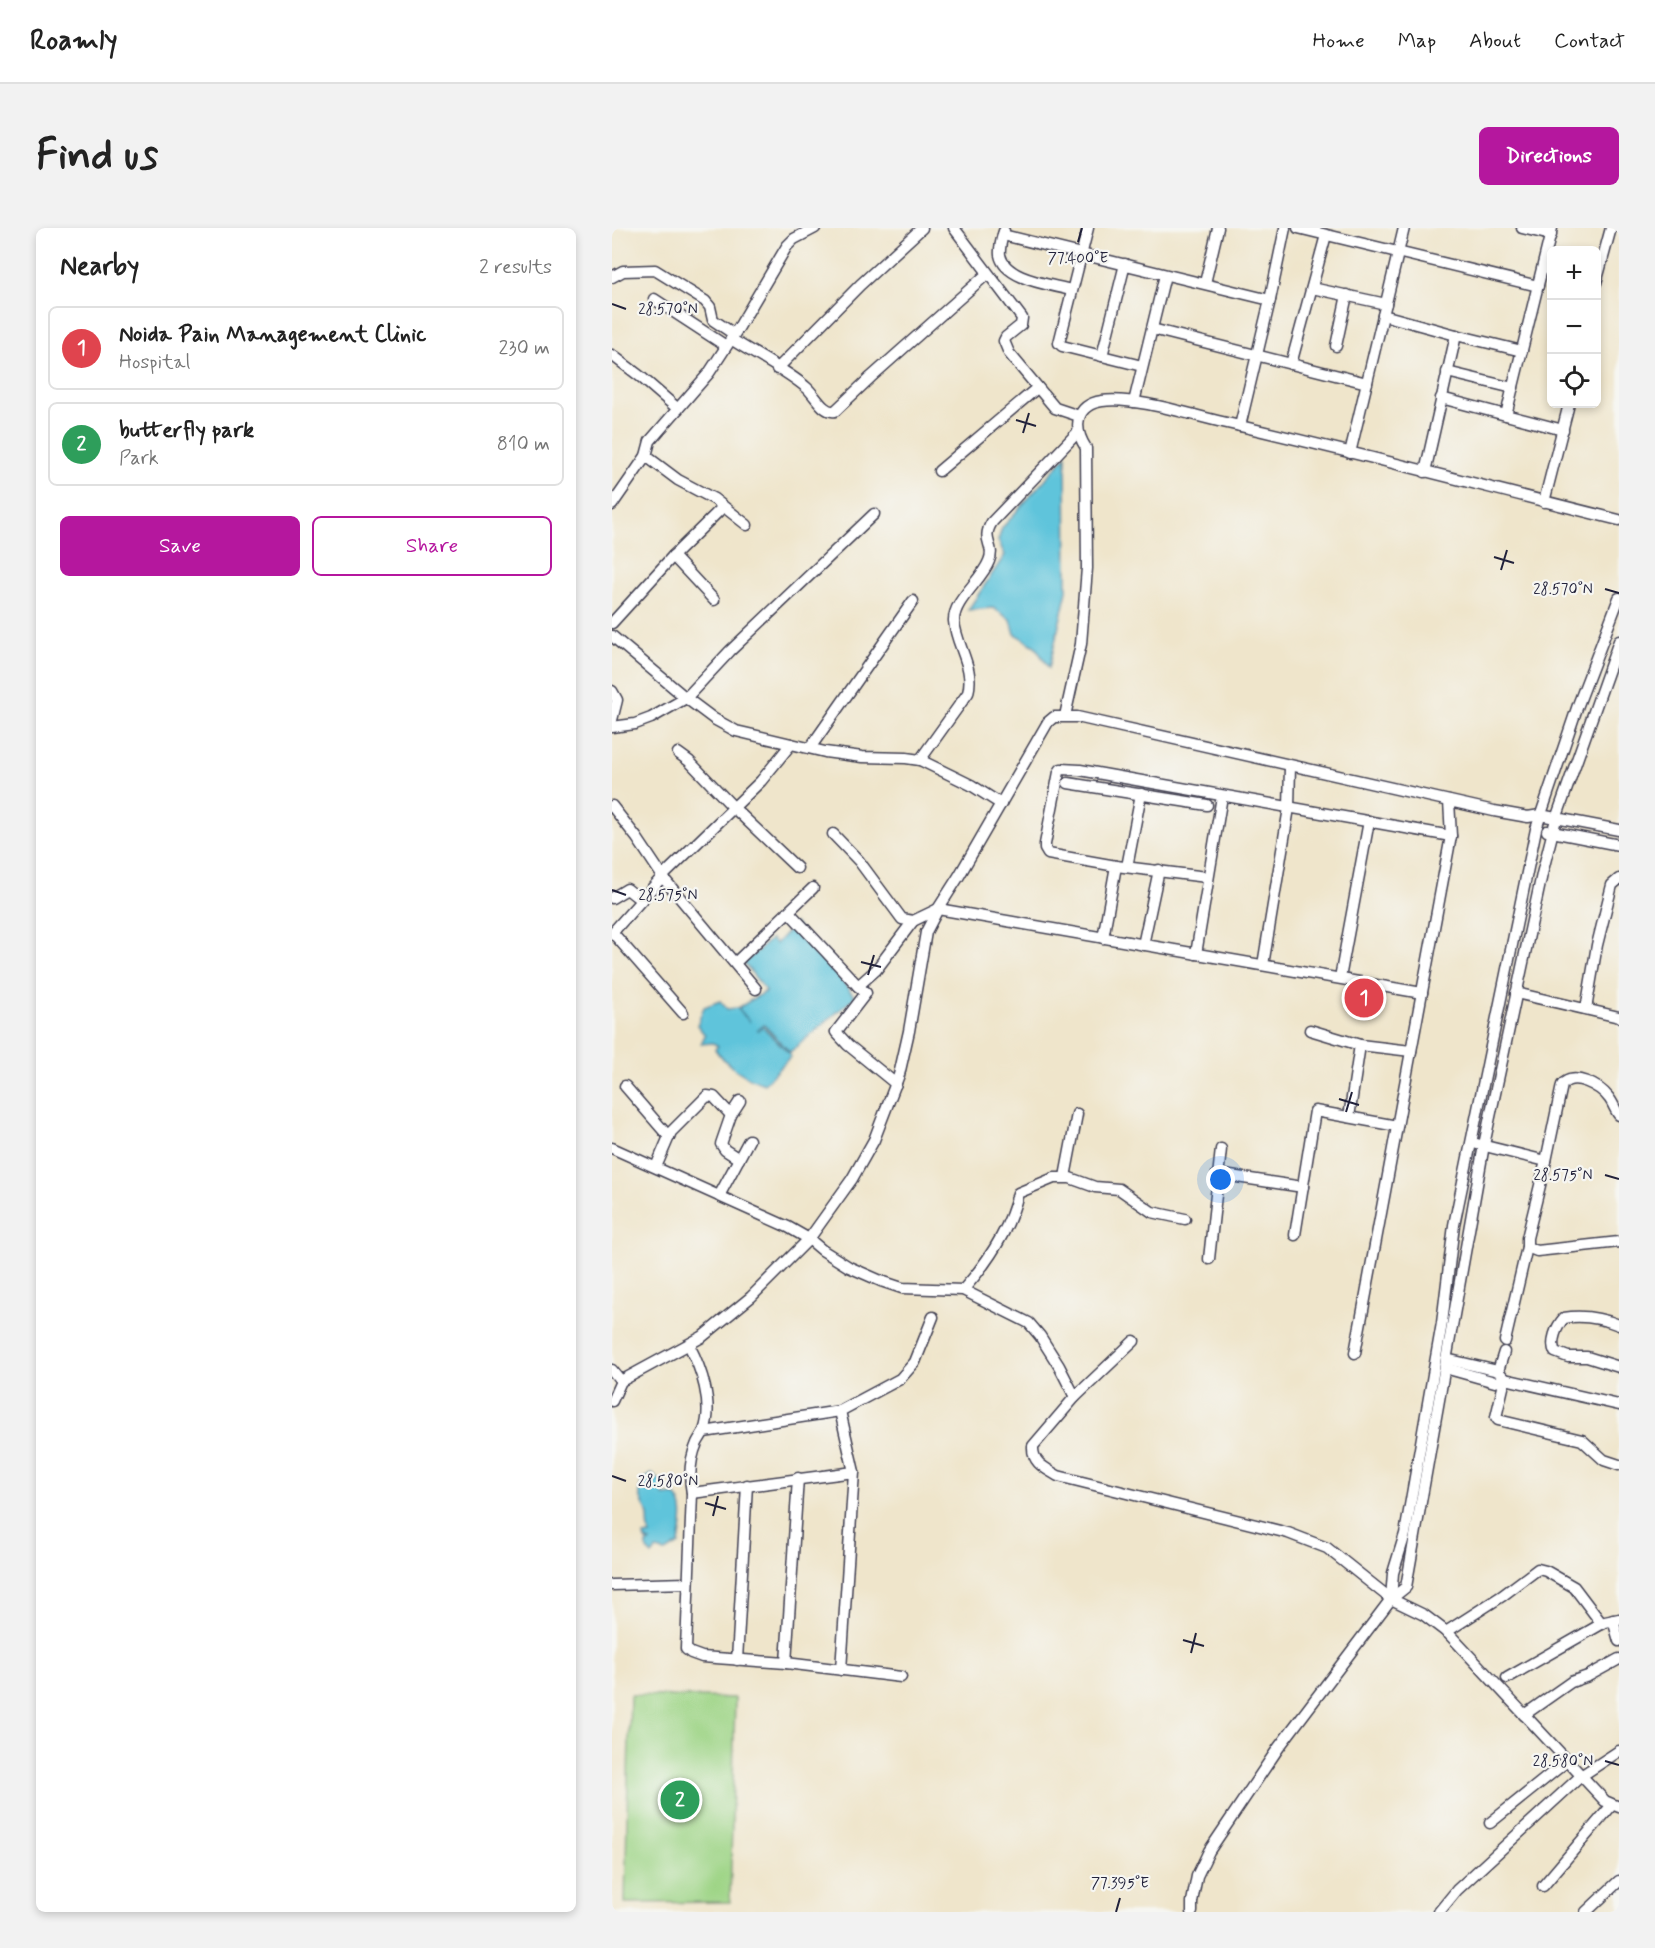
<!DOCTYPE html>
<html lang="en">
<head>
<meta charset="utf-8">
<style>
  body { margin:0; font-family:Mynerve,sans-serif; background:#f2f2f2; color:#222 }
  .controls { position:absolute; right:18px; top:18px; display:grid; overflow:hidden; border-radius:9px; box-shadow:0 3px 9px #0003 }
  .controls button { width:54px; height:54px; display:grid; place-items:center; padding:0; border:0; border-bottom:2px solid #e0e0e0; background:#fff; color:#222; font:30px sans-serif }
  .you { position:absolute; left:609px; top:952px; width:21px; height:21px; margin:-15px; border:4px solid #fff; border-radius:50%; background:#1a73e8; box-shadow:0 0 0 9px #1a73e833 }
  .badge { display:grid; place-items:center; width:39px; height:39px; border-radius:50%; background:#b5179e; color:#fff; font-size:20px; font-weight:700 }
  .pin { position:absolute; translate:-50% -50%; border:3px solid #fff; box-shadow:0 2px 6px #0006 }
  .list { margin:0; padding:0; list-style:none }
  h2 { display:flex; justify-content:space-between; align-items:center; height:78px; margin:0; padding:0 24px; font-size:26px }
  h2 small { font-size:20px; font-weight:400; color:#767676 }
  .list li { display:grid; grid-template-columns:39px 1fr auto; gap:18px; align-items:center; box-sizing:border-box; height:84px; margin:0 12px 12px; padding:0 12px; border:2px solid #e0e0e0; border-radius:9px }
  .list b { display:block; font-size:22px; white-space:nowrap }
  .list p { margin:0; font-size:20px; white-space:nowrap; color:#767676 }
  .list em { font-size:20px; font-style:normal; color:#767676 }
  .actions { display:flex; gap:12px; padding:18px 24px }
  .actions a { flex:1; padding:14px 0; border:2px solid #b5179e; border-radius:9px; text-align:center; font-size:21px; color:#b5179e }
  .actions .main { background:#b5179e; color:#fff }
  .icon { flex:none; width:33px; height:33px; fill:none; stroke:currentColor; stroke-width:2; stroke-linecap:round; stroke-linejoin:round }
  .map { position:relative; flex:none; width:1007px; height:1684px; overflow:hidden; border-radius:9px }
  header { display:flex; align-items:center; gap:36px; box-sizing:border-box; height:84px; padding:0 30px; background:#fff; border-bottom:2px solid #e0e0e0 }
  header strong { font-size:28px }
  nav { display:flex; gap:33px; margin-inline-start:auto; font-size:21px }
  .intro { display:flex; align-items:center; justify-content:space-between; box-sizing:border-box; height:144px; padding:0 36px }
  h1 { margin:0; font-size:42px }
  .button { padding:15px 27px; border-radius:9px; background:#b5179e; color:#fff; font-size:21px; font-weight:700 }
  main { display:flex; gap:36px; padding:0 36px }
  aside { flex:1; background:#fff; border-radius:9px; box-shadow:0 3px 9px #0003 }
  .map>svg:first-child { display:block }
  .green { fill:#9dd485; stroke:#607b60; stroke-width:1.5 }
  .water { fill:#5ec4db; stroke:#40738b; stroke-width:1.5 }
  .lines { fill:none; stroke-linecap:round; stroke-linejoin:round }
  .minor-casing { stroke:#413f51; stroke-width:13 }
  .minor { stroke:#fff; stroke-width:10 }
  .ticks { fill:none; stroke:#22223b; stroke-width:2 }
  .ticks-label { font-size:15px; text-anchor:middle; fill:#22223b; stroke:#f6f6f2; stroke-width:4.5; stroke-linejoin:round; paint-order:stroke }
</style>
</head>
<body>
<header>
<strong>Roamly</strong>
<nav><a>Home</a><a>Map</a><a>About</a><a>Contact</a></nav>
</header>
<div class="intro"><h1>Find us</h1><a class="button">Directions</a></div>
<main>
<aside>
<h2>Nearby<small>2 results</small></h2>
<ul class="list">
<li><span class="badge" style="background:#e0444e">1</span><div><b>Noida Pain Management Clinic</b><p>Hospital</p></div><em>230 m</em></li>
<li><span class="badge" style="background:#2e9e5b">2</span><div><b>butterfly park</b><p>Park</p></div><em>810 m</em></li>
</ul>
<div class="actions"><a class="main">Save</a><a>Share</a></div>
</aside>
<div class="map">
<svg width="1007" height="1684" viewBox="0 0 1007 1684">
  <rect width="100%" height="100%" fill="#f6f6f2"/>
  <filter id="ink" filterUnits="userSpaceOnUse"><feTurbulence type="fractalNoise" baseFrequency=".0167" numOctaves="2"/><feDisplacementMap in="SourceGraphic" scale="12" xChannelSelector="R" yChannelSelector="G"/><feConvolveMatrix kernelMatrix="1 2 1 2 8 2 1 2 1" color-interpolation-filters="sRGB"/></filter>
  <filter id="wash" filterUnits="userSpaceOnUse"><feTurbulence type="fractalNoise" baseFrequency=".008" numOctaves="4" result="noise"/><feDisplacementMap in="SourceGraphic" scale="24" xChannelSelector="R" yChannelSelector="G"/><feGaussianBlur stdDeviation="1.35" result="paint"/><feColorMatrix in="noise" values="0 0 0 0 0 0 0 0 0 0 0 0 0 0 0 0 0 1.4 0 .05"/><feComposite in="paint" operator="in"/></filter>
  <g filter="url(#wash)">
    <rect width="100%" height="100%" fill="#efe5cb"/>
    <polygon class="green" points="18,1467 123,1470 118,1674 13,1675"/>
    <g class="water">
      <polygon points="454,228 455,363 437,440 423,418 403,406 399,392 381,380 356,382 393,327 386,313 390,300"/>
      <path d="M183,695L243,769L178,824L152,797L145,803L151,799L178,826V829L152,856C136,851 112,836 103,821L106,818L101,815L89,816L93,807L85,797L92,779L108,773L115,781L125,780L138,794L126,780L154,763L132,735L159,711L164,716Z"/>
      <path d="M40,1246L51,1255L52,1268L62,1267C76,1277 69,1301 67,1316L54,1324L44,1322L40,1327L35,1322V1316L38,1314L33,1312L32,1308L38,1307V1304C35,1298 37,1295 36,1289C34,1272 22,1273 31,1251Z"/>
    </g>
  </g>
  <g filter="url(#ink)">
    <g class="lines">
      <g class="minor-casing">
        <g id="minor">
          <polyline points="342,0 410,90 409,97 394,109 392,113 397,125 443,180 467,188"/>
          <polyline points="476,0 447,115 450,118 530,138"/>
          <polyline points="686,0 926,58"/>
          <polyline points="910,0 939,7"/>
          <path d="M392,3C390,10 387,19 388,27C393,52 438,56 459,62"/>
          <polyline points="391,7 658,72"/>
          <polyline points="0,49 11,43 43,42 93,73 98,79 101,92 122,106"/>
          <polyline points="593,55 606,0"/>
          <polyline points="984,55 999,0"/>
          <polyline points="700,60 774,76"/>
          <polyline points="42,71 114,118"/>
          <polyline points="771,87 844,107 813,244"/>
          <polyline points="540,101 755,155"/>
          <polyline points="844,107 910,123"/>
          <path d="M119,111C142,126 176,143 195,160C204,168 211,185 223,183L259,149L375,46"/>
          <polyline points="724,118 735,67"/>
          <polyline points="0,127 29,149 66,181"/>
          <polyline points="490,128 513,36"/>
          <polyline points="679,136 714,7"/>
          <polyline points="165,141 248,57 310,0"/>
          <polyline points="835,144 901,160"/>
          <polyline points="829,170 951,202"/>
          <polyline points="522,174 553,47"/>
          <polyline points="894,187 940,0"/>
          <polyline points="628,198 658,72 673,0"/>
          <polyline points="738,225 792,0"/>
          <polyline points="34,228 66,252 102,271 135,297"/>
          <polyline points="327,243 425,160"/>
          <polyline points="932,274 957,176"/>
          <polyline points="0,277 34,228 38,213 97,145 127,99 175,18 182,11 203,0"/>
          <polyline points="61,328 102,372"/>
          <polyline points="0,395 61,328 111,279"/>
          <polyline points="0,408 74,470 102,491 124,503 213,524 250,529 294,530 308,532 359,557 389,576"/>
          <polyline points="0,463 5,472 0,492"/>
          <path d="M453,488L469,416L475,340L474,220C461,200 463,177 490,173C518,168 577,186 606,193C740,223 874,259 1007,292"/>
          <polyline points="0,499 23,496 39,490 74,470 118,423 262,286"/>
          <polyline points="198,520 301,373"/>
          <polyline points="66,525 77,533 122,580 185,640"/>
          <path d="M308,532L356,465C363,439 344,418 342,393C341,373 370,352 377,333C384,317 368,313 380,294L466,204"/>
          <polyline points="456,555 595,577"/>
          <polyline points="0,578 25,610 53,652 144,761"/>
          <polyline points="935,603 1007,617"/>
          <polyline points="221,606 247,633 290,691 301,693 326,681 810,765"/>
          <polyline points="515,639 529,566"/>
          <polyline points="595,649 504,638 436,626 433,621 433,616 447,544 449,541 468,542 839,608"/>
          <polyline points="0,670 15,661 29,672"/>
          <polyline points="177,684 246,758 264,742 301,693"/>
          <polyline points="0,705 51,648 149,553 179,516"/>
          <polyline points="1,705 71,785"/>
          <polyline points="491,710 504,638"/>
          <polyline points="531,717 547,642"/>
          <polyline points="584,726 610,568"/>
          <polyline points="123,735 201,660"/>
          <polyline points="651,737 677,580 678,538"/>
          <polyline points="728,750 757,593"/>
          <polyline points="246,758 254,765 224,804 236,817 284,856"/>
          <polyline points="904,765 1007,789"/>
          <polyline points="974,781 985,717 1000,657 1007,651"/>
          <polyline points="698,802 748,817"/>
          <polyline points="13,858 57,909"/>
          <path d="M1007,887C1003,882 1001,875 997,870C988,858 961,843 950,857L934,933L915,1010V1019L925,1023L1007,1014"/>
          <polyline points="737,889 748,817 799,823"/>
          <polyline points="865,916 934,933"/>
          <polyline points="0,920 176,999 197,1011 210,1022 237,1039 269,1053 290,1060 351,1062 417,1095 428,1108 447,1138 463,1169"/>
          <polyline points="127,931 113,922 109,916 119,887 128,873"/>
          <polyline points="44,939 59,904 95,868 102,869 119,887"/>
          <polyline points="605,946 691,959"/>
          <polyline points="453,949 465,886"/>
          <polyline points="107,968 137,912"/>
          <polyline points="683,1007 703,883 785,898"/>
          <polyline points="597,1031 609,921"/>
          <path d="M351,1062C375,1035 398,1001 406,965L442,950H458L483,959L507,961L540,984L573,991"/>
          <path d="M1007,1097C989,1090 970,1087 952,1090C944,1099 938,1114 943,1124L956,1129H975L1007,1139"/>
          <path d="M522,1113L463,1169L421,1218C420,1235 433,1240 446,1248L676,1305L715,1320L779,1371L812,1387L837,1406L993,1573L1007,1579"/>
          <polyline points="893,1113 915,1019"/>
          <path d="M77,1117C89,1140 102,1176 92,1203C90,1207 87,1211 85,1215C78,1231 77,1249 80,1265L74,1421L79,1425L90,1429L174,1435L289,1449"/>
          <polyline points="743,1125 839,608 837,573"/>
          <polyline points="834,1131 886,1143 893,1151"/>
          <polyline points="833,1140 883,1154 893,1151 1007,1177"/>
          <polyline points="0,1142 9,1153"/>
          <polyline points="886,1143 892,1124"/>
          <polyline points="893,1151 884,1189 886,1192 970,1212 992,1232 1007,1237"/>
          <polyline points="0,1173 9,1153 90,1109 139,1069 197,1011 240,951 262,912 287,847 297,803 314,704 326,681 347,648 436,494 442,489 465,489 882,583 916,589 928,587 1007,602"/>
          <polyline points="92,1204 228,1183"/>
          <polyline points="80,1265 242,1244"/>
          <polyline points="0,1357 76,1355"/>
          <polyline points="779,1371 781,1345 793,1306 830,1095 842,997 924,601 966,477 1007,370"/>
          <polyline points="1001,1392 1007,1413"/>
          <polyline points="834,1404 890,1368 926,1341 934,1343 962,1359 990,1396"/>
          <polyline points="125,1432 135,1257"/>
          <polyline points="174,1435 186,1250"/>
          <polyline points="229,1442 242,1244 228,1183 288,1151 303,1134 321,1089"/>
          <polyline points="895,1450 993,1394 1007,1391"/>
          <polyline points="912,1487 959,1454 976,1448 1007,1431"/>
          <polyline points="878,1595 955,1533"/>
          <polyline points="931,1658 1000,1577"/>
          <polyline points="580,1684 580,1674 585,1648 597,1623 667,1519 779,1371 794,1359 872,917 930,646 944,591 1007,413"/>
          <polyline points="827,1684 845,1662 969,1548 1007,1523"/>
          <polyline points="974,1684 1007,1653"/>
        </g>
      </g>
      <use href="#minor" class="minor"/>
    </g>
  </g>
  <path class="ticks" d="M466,14L470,0M0,76L14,81M404,192L424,198M411,205L417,185M882,329L902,335M889,342L895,322M993,361L1007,365M0,662L14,667M249,734L269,739M256,747L262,727M727,871L747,877M734,884L740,864M993,947L1007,951M0,1248L14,1253M93,1275L114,1281M101,1288L106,1268M571,1412L592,1418M579,1425L584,1405M993,1533L1007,1537M504,1684L508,1670"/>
  <g class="ticks-label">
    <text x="466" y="35">77.400°E</text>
    <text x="56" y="86">28.570°N</text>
    <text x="951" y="366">28.570°N</text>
    <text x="56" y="672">28.575°N</text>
    <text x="951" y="952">28.575°N</text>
    <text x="56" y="1258">28.580°N</text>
    <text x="951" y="1538">28.580°N</text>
    <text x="508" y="1660">77.395°E</text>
  </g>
</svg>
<div class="controls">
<button>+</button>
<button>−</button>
<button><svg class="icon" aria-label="locate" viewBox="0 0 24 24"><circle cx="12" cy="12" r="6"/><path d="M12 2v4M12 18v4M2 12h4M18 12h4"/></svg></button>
</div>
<div class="you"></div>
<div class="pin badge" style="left:752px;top:770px;background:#e0444e">1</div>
<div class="pin badge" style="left:68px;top:1572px;background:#2e9e5b">2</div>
</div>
</main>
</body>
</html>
